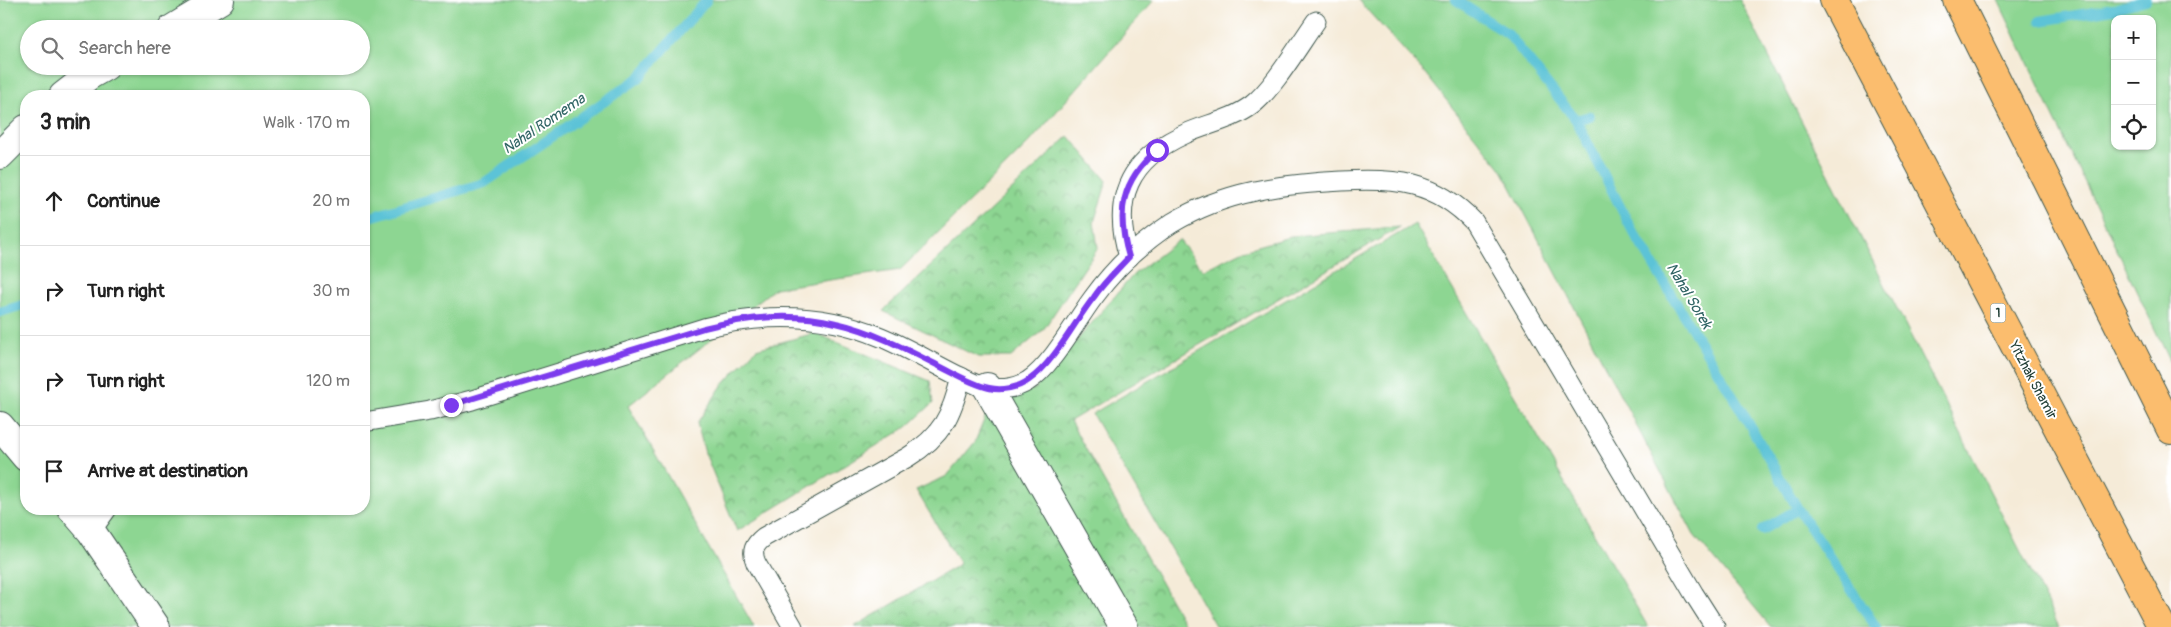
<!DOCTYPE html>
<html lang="en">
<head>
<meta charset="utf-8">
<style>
  body { margin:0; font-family:Pangolin,sans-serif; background:#f6f6f6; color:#222 }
  .controls { position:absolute; right:15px; top:15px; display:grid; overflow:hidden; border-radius:10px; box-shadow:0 1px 4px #0004 }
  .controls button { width:45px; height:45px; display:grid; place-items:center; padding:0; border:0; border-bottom:1px solid #e0e0e0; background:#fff; color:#222; font:25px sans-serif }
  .stop { position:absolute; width:15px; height:15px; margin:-11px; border:4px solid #7c3aed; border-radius:50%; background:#fff }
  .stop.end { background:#7c3aed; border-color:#fff; box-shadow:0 1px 5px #0008 }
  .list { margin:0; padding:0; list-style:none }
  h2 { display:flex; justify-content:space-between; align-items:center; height:65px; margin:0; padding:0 20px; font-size:21px }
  h2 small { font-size:16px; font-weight:400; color:#767676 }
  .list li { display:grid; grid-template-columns:32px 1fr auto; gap:15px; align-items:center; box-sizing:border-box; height:90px; padding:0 20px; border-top:1px solid #e0e0e0 }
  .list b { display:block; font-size:19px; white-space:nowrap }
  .list em { font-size:16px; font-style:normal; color:#767676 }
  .icon { flex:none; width:28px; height:28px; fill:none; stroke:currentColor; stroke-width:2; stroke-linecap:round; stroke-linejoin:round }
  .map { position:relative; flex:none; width:2171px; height:627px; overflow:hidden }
  .search { position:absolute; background:#fff; box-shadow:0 1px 4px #0004; left:20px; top:20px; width:350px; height:55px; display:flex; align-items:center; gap:12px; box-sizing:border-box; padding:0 18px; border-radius:28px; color:#767676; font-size:19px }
  .panel { position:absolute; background:#fff; box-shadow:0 1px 4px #0004; left:20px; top:90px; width:350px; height:425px; border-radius:20px }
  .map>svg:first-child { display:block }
  .grass { fill:#8dd692; stroke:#568a63; fill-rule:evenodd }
  .park { fill:url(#park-crowns); stroke:#568a63 }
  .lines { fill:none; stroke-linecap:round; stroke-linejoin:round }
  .stream { stroke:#5bc3d7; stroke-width:10 }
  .service-casing { stroke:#3f574d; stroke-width:21 }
  .pedestrian-casing { stroke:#3f574d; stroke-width:30 }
  .minor-casing { stroke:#3f574d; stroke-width:30 }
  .trunk-casing { stroke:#3f574d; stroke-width:30 }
  .service { stroke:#fff; stroke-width:19 }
  .pedestrian { stroke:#fff; stroke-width:28 }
  .minor { stroke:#fff; stroke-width:28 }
  .trunk { stroke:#fbbd6e; stroke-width:28 }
  .route { stroke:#7c3aed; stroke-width:6 }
  .labels { text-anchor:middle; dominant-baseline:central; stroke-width:4; stroke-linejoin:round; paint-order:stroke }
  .shield { fill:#fff; stroke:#627771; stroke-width:1 }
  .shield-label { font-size:12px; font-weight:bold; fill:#1f3d34 }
  .street-label { font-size:14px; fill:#1f3d34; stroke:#fff }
  .water-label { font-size:15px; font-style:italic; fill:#316565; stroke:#fff }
</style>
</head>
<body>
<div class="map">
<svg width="2171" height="627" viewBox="0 0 2171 627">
  <defs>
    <pattern id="park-crowns" width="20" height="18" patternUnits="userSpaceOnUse" patternTransform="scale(1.25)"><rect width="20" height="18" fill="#8dd692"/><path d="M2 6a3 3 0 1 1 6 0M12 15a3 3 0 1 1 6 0" fill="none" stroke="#73af78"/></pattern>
  </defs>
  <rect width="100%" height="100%" fill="#fff"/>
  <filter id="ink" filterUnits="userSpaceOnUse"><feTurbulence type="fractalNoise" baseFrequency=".02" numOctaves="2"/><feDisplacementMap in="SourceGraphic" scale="10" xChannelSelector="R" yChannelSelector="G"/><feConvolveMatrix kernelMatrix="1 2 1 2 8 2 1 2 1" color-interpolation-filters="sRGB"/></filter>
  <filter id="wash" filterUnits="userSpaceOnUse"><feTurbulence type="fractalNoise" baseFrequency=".0096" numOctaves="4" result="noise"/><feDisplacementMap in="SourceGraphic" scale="20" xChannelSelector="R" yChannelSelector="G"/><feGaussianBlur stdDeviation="1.12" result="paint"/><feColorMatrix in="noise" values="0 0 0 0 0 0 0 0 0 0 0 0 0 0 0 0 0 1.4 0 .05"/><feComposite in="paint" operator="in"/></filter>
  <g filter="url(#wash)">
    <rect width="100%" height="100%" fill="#f5ebd8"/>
    <g class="grass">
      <path d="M0,0H1154L1029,143L900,270L775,288L628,406L754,627H0ZM29,29H361V66H29ZM26,96H364V509H26Z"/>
      <polygon points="1358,0 1740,0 2059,627 1771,627 1694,535 1502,170 1424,72"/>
      <path d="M1998,0H2171V363ZM2115,19H2152V146H2115Z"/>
      <polygon points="1415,224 1648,627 1216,627 1092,414"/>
    </g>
    <g class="park">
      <polygon points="1069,136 1107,181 1094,222 1098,248 1043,330 1011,357 978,357 883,311"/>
      <polygon points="1400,227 1070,421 1186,627 854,627 960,564 916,490 947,476 975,442 989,408 1036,388 1134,274 1179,240 1203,270 1244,250 1293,236"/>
      <polygon points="815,333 930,381 933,403 907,427 737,531 705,453 697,423 721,387 756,349"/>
    </g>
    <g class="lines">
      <g class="stream">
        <polyline points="1456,0 1508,34 1576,120 1631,228 1737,403 1798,509 1876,627"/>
        <polyline points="2040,21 2113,9 2146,0"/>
        <polyline points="1576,120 1590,116"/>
        <polyline points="364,219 484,183 639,78 707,0"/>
        <polyline points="0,312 26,304"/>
        <polyline points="1762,530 1798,509"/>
      </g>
    </g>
  </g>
  <g filter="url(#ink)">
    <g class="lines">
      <g class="service-casing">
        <g id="service">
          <path d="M1129,257C1111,199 1129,159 1185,134C1207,124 1232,120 1252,105C1273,89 1299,45 1316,21"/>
          <path d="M364,422L430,411L472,400L704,328C763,313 824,313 881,337C915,351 946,372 980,386C997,389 1013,391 1028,381C1052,366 1075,322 1093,298C1114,269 1141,243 1172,223C1225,191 1282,184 1342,181C1396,178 1435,181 1474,222L1694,594L1715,627"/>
          <polyline points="91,531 107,509"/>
          <path d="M793,627L756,563C751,551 754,545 764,537L908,457C942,436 952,415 961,377"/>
        </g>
      </g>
      <g class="pedestrian-casing">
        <polyline id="pedestrian" points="987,387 1124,627"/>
      </g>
      <g class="minor-casing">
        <g id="minor">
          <polyline points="172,29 220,0"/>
          <polyline points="63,96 90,75 106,66"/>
          <polyline points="0,155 26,129"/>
          <polyline points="0,426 26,457"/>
          <polyline points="72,509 91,531 156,627"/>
        </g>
      </g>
      <g class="trunk-casing">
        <g id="trunk">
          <polyline points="1834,0 2162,627"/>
          <polyline points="1957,0 2171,430"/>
        </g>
      </g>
      <use href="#service" class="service"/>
      <use href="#pedestrian" class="pedestrian"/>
      <use href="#minor" class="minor"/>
      <use href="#trunk" class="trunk"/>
    </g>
  </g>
  <g class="lines" filter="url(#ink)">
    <path class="route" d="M451,405L704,328C748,317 792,312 836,323C872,331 904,348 937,365C954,373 971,384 989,388C1002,391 1018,388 1029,380C1055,362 1074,322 1094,297C1104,282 1117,270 1129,257C1116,213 1121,181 1157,150"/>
  </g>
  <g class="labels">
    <rect class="shield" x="1990.5" y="303.5" width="15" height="19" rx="4"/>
    <g class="shield-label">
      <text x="1998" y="313">1</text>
    </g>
    <g class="street-label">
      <text transform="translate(2033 380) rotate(62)">Yitzhak Shamir</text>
    </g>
    <g class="water-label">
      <text transform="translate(544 124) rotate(-34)">Nahal Romema</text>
      <text transform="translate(1689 296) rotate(59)">Nahal Sorek</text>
    </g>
  </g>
</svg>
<div class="controls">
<button>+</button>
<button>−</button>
<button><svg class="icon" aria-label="locate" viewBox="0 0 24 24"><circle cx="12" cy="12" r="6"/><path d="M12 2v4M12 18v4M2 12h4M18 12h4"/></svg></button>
</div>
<div class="stop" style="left:1157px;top:150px"></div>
<div class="stop end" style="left:451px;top:405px"></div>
<div class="search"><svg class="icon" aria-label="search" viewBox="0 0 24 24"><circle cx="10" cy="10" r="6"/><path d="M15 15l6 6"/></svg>Search here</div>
<section class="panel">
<h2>3 min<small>Walk · 170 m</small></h2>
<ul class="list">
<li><svg class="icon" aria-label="ahead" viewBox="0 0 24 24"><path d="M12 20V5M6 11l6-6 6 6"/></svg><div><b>Continue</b></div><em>20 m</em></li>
<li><svg class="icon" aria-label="right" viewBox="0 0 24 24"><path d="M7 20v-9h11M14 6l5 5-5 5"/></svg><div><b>Turn right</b></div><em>30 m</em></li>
<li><svg class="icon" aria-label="right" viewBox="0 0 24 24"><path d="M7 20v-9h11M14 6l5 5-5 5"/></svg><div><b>Turn right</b></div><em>120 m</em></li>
<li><svg class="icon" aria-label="arrive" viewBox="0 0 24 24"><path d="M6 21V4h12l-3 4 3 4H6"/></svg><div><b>Arrive at destination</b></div></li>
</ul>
</section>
</div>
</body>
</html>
